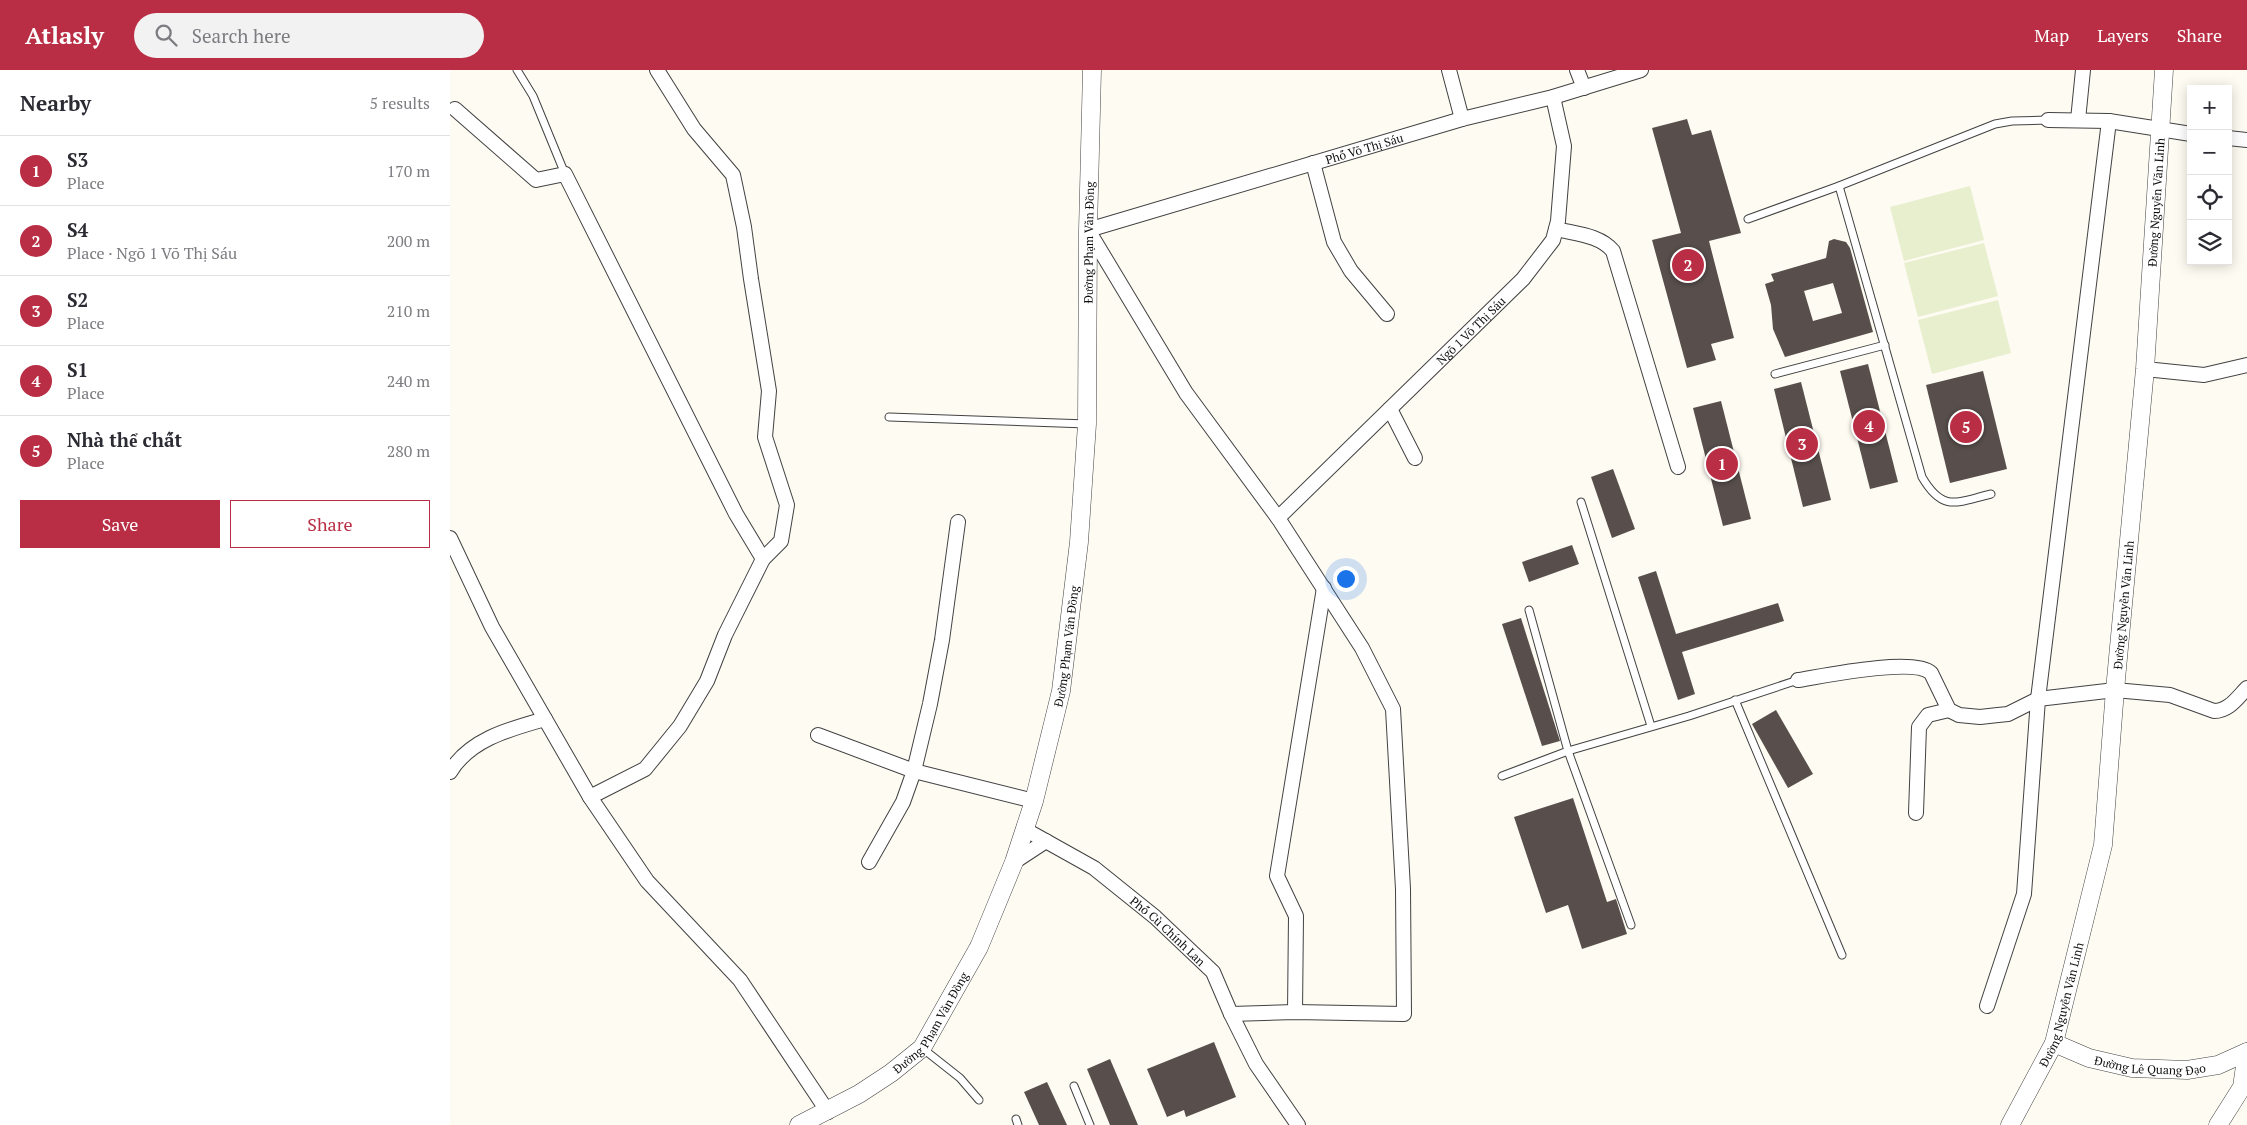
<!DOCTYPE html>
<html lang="en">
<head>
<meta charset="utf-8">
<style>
  body { margin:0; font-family:"PT Serif",serif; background:#f2f2f3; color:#2b2b33 }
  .controls { position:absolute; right:15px; top:15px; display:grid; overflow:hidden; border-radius:0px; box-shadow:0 2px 12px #0003 }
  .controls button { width:45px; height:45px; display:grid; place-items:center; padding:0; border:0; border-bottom:1px solid #e1e1e2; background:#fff; color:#2b2b33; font:25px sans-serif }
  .you { position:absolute; left:895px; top:508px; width:18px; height:18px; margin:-12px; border:4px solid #fff; border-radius:50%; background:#1a73e8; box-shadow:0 0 0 8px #1a73e833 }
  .badge { display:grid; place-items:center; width:32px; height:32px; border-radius:50%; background:#b92e44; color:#fff; font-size:16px; font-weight:700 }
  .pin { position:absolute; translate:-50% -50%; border:2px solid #fff; box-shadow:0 1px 5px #0006 }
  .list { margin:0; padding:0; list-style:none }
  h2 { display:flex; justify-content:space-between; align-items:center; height:65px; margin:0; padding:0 20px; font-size:21px }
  h2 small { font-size:16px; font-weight:400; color:#7c7c81 }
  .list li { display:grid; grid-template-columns:32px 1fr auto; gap:15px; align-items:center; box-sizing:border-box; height:70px; padding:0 20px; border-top:1px solid #e1e1e2 }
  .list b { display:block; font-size:19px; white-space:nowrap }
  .list p { margin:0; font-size:16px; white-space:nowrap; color:#7c7c81 }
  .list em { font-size:16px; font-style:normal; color:#7c7c81 }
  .actions { display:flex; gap:10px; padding:15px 20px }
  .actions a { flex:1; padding:11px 0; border:1px solid #b92e44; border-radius:0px; text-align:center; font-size:18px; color:#b92e44 }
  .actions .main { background:#b92e44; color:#fff }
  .icon { flex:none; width:28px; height:28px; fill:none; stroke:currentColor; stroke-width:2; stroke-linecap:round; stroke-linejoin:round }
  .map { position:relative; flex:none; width:1797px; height:1055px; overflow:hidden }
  header { display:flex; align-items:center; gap:30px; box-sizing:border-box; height:70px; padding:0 25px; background:#b92e44; color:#fff }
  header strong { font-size:24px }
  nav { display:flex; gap:28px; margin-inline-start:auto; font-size:18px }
  .search { width:350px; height:45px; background:#f2f2f3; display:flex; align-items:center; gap:12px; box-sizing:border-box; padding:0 18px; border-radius:28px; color:#7c7c81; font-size:19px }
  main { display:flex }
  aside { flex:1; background:#fff }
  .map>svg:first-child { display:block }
  .pitch { fill:#e8efce }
  .building { fill:#584f4c; fill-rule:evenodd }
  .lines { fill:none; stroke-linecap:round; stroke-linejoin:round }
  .service-casing { stroke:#424242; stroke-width:9 }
  .minor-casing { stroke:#424242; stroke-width:16 }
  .tertiary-casing { stroke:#424242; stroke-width:19 }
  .service { stroke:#fff; stroke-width:7 }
  .minor { stroke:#fff; stroke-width:14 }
  .tertiary { stroke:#fff; stroke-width:18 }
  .labels { text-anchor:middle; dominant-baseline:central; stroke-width:5; stroke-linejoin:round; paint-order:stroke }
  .street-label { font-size:12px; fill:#0f0f0f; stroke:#fff }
</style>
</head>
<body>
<header>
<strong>Atlasly</strong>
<div class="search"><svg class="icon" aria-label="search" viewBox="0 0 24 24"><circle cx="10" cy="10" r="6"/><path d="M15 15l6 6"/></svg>Search here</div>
<nav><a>Map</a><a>Layers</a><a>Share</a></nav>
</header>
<main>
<aside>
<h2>Nearby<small>5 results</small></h2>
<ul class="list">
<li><span class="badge">1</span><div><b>S3</b><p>Place</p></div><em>170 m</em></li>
<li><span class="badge">2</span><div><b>S4</b><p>Place · Ngõ 1 Võ Thị Sáu</p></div><em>200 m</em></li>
<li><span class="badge">3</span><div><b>S2</b><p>Place</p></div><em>210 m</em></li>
<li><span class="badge">4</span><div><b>S1</b><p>Place</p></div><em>240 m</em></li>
<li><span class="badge">5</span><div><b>Nhà thể chất</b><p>Place</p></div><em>280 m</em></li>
</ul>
<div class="actions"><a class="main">Save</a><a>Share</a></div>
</aside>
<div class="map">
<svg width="1797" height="1055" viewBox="0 0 1797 1055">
  <rect width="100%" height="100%" fill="#fefbf2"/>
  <g class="pitch">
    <polygon points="1520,116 1534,170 1454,191 1440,137"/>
    <polygon points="1534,173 1548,226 1468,247 1454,193"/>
    <polygon points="1548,230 1561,283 1482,304 1468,250"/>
  </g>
  <g class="building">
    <polygon points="1237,49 1242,65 1261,60 1291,163 1259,171 1284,268 1261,274 1266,290 1237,298 1202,170 1231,163 1202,58"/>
    <path d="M1384,169L1396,172L1400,178L1423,262L1335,287L1323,259L1321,235L1315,214L1324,211L1321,204L1376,188L1379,171ZM1383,213L1392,243L1363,251L1354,221Z"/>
    <polygon points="1418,294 1448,412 1420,419 1390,301"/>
    <polygon points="1533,301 1557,399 1500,413 1476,315"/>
    <polygon points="1351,312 1381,430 1353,437 1324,319"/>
    <polygon points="1271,331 1301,449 1273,456 1243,338"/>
    <polygon points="1163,399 1185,459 1162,468 1141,407"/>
    <polygon points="1122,475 1129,494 1079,512 1072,492"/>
    <polygon points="1206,501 1226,564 1328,533 1334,551 1232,582 1245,624 1228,630 1188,507"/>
    <polygon points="1071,548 1110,671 1092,676 1052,554"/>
    <polygon points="1326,640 1363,704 1338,718 1302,654"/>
    <polygon points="1123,728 1157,832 1166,829 1177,864 1132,879 1118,835 1096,843 1064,747"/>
    <polygon points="764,972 786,1027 736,1047 734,1040 717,1047 697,999"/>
    <polygon points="660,989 688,1055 660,1055 637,999"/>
    <polygon points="597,1012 617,1055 589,1055 574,1022"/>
  </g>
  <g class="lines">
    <g class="service-casing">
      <g id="service">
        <polyline points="67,0 83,26 115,104"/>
        <path d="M1389,116L1472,407C1493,443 1507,432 1541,424"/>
        <polyline points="1298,149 1389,116 1545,54 1562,51 1598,50"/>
        <polyline points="1325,304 1435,275"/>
        <polyline points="439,347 637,354"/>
        <polyline points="1131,432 1201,656"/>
        <polyline points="1079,540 1118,681 1181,855"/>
        <polyline points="1285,630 1392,885"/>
        <polyline points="1052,706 1118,681 1239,646 1348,610"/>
        <polyline points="472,978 510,1008 529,1030"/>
        <polyline points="624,1016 640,1055"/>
        <polyline points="566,1049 568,1055"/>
      </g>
    </g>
    <g class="minor-casing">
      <g id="minor">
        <polyline points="207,0 244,59 283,105 294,157 301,209 319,321 315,367 337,435 331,471 313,489"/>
        <polyline points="999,0 1012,49"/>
        <polyline points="1127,0 1134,18"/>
        <polyline points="5,39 86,110 115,104 286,444 313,489 275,565 257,611 230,656 195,699 140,727"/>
        <polyline points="1598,50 1659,51 1741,64"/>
        <polyline points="1628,50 1633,0"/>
        <polyline points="1778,68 1797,70"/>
        <polyline points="863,93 884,172 901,201 937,244"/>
        <path d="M1106,159C1126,164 1150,165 1163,181L1228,397"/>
        <polyline points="1695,299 1754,305 1797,295"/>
        <polyline points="940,339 965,388"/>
        <path id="s1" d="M828,448L1073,209L1103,170L1108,151L1114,76L1103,27"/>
        <polyline points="0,468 42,557 140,727 197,811 290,910 378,1042"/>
        <path d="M1348,610C1373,606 1464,587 1481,603L1499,640L1509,645L1530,647L1548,645L1558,644L1588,629L1665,620L1720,625L1764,641C1779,641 1787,628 1797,618"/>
        <polyline points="368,665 464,701 584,731"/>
        <path d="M0,702C20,669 60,659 95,649"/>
        <polyline points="1466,743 1469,657 1478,645 1499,640"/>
        <path id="s2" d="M576,760L644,798L705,847L763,902L781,944L806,994L848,1055"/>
        <polyline points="419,792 453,732 464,701 480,634 492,570 508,452"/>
        <polyline points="564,792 596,771"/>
        <polyline points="1537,936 1574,824 1588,629 1659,51"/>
        <polyline points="845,942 846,846 827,806 874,518"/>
        <path id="s3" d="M781,944L845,942L954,944L953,819L943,639L912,578L828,448L736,323L638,160L1012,49L1103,27L1191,0"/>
      </g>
    </g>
    <g class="tertiary-casing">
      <g id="tertiary">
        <path id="s4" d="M1604,973L1639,988L1682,998L1737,1000L1768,995L1797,982"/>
        <path id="s5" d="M349,1055L409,1024L441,1003L472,978L529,877L564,792L584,731L611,621L629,472L637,354L638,160L642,0"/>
        <path id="s6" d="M1560,1055L1604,973L1653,775L1665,620L1695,299L1714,0"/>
        <polyline points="1768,1055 1792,1017 1797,982"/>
      </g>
    </g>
    <use href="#service" class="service"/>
    <use href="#minor" class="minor"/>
    <use href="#tertiary" class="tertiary"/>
  </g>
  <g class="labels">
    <g class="street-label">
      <text stroke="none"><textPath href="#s3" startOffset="1335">Phố Võ Thị Sáu</textPath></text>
      <text stroke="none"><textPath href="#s6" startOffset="942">Đường Nguyễn Văn Linh</textPath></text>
      <text stroke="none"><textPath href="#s5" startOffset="981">Đường Phạm Văn Đồng</textPath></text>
      <text stroke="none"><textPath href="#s1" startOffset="269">Ngõ 1 Võ Thị Sáu</textPath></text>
      <text stroke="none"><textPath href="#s6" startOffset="538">Đường Nguyễn Văn Linh</textPath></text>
      <text stroke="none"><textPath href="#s5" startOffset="576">Đường Phạm Văn Đồng</textPath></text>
      <text stroke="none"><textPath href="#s2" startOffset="175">Phố Cù Chính Lan</textPath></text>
      <text stroke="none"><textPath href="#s6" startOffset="132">Đường Nguyễn Văn Linh</textPath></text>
      <text stroke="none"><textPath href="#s5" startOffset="171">Đường Phạm Văn Đồng</textPath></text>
      <text stroke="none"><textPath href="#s4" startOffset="100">Đường Lê Quang Đạo</textPath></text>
    </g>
  </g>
</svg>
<div class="controls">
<button>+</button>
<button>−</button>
<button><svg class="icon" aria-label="locate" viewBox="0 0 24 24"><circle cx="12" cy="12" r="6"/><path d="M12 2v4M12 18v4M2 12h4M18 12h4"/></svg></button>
<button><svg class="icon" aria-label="layers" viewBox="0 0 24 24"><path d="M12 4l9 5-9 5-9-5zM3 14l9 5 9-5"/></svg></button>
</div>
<div class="you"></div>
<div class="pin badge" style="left:1272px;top:394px">1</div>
<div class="pin badge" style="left:1238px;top:195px">2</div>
<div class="pin badge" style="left:1352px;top:374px">3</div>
<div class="pin badge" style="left:1419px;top:356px">4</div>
<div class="pin badge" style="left:1516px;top:357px">5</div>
</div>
</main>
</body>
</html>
